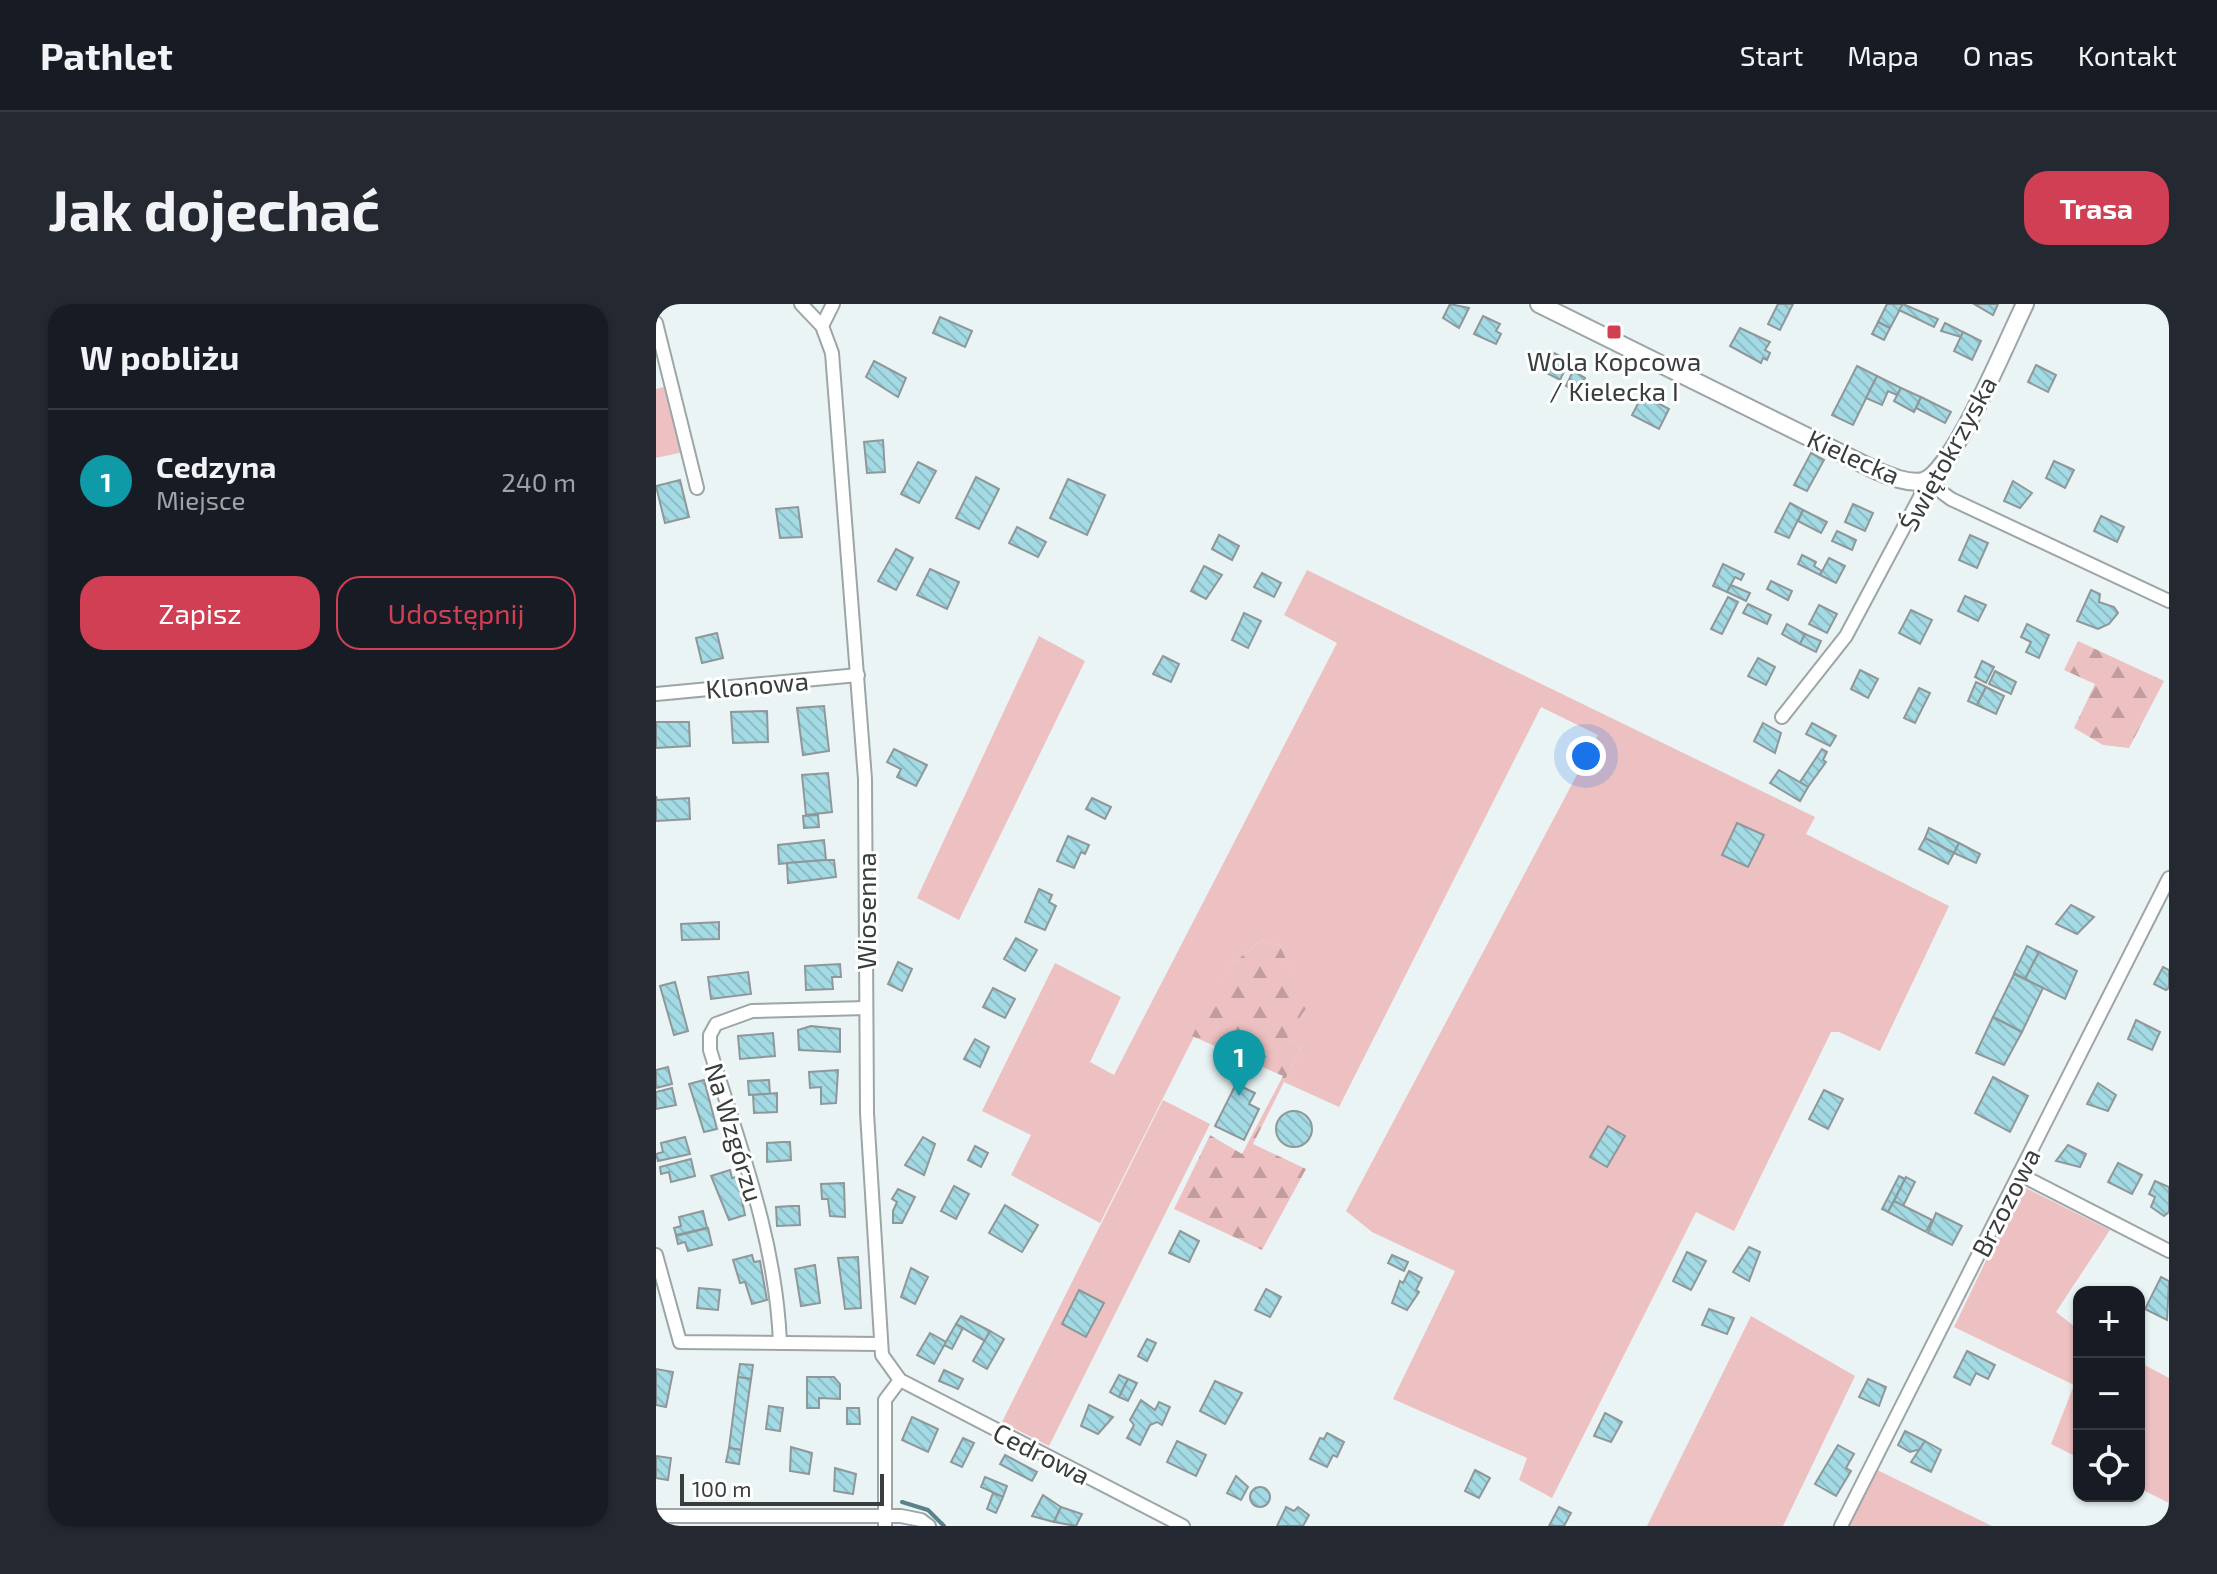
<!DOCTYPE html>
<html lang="pl">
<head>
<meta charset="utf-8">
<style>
  body { margin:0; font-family:"Exo 2",sans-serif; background:#242831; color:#f1f3f6 }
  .controls { position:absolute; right:24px; bottom:24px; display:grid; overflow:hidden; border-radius:16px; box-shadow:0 2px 6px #0004 }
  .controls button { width:72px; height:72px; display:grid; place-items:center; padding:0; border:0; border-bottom:2px solid #363941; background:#171b24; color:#f1f3f6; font:40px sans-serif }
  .scale { position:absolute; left:24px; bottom:20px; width:204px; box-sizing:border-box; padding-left:8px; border:4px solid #393d3d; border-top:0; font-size:22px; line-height:28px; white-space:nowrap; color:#393d3d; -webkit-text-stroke:6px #fff; paint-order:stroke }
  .you { position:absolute; left:930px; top:452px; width:28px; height:28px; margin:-20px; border:6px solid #fff; border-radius:50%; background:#1a73e8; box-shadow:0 0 0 12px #1a73e833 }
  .badge { display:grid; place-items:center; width:52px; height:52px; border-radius:50%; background:#d03f53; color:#fff; font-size:26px; font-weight:700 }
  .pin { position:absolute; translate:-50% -66px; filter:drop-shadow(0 2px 4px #0008) }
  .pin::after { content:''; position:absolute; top:42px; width:28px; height:24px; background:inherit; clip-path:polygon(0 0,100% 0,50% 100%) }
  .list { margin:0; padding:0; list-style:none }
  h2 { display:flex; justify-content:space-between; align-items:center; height:104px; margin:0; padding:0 32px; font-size:34px }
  h2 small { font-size:26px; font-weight:400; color:#9ea1a6 }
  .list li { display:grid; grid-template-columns:52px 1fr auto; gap:24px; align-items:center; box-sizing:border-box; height:144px; padding:0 32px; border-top:2px solid #363941 }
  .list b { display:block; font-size:30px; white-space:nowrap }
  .list p { margin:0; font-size:26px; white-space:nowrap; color:#9ea1a6 }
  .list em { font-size:26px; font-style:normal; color:#9ea1a6 }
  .actions { display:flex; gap:16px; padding:24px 32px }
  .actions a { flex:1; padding:18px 0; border:2px solid #d03f53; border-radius:24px; text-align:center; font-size:28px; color:#d03f53 }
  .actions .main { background:#d03f53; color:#fff }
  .icon { flex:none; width:44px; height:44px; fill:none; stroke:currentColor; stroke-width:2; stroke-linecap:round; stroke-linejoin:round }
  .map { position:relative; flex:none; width:1513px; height:1222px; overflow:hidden; border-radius:24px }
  header { display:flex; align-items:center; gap:48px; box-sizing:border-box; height:112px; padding:0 40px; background:#171b24; border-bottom:2px solid #363941 }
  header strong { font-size:38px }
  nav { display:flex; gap:44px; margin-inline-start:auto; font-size:28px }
  .intro { display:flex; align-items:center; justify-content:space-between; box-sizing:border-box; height:192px; padding:0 48px }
  h1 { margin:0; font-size:56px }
  .button { padding:20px 36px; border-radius:24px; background:#d03f53; color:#fff; font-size:28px; font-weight:700 }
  main { display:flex; gap:48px; padding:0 48px }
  aside { flex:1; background:#171b24; border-radius:24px; box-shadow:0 2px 6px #0004 }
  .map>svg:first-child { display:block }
  .green { fill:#edc0c1 }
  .forest { fill:url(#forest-firs) }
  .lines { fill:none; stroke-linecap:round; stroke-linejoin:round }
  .stream { stroke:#5c8289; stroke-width:4 }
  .building { fill:url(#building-back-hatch); stroke:#8f9799; stroke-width:2 }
  .street-casing { stroke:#9da5a6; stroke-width:16 }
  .secondary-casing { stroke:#9da5a6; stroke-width:20 }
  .street { stroke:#fff; stroke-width:12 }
  .secondary { stroke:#fff; stroke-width:16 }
  .poi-dot { fill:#d03f53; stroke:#fff; stroke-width:3 }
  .labels { text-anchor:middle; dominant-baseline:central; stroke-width:6; stroke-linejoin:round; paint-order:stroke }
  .poi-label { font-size:26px; fill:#393d3d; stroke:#fff }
  .street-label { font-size:26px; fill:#393d3d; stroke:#fff }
</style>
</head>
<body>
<header>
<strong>Pathlet</strong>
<nav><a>Start</a><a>Mapa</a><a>O nas</a><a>Kontakt</a></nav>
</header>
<div class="intro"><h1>Jak dojechać</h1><a class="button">Trasa</a></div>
<main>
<aside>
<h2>W pobliżu<small></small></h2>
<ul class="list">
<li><span class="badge" style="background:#0f9aa8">1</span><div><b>Cedzyna</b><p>Miejsce</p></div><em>240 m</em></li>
</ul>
<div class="actions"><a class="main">Zapisz</a><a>Udostępnij</a></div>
</aside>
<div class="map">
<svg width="1513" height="1222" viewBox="0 0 1513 1222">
  <defs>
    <pattern id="forest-firs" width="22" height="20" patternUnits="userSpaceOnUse" patternTransform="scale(2)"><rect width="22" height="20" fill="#edc0c1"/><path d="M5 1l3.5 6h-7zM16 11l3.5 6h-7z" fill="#c19d9e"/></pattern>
    <pattern id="building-back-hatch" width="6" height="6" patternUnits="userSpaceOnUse" patternTransform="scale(2)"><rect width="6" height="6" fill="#a3dae4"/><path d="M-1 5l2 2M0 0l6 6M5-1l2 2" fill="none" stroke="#8dbcc4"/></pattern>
  </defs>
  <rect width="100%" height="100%" fill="#ebf4f5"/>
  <g class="green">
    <polygon points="15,81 32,147 0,154 0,85"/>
    <polygon points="651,266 1159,513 1150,530 1293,602 1224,747 1183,728 1175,728 1078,927 1040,908 896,1194 863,1176 871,1154 737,1095 799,967 716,928 690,907 942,431 885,403 683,803 628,778 645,744 631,732 638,673 624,642 605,636 573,663 444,919 355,871 375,831 326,807 399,659 465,693 434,758 458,771 681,339 628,311"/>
    <polygon points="383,332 429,357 303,616 261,594"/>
    <polygon points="507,796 554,820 393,1142 346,1118"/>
    <polygon points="1366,882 1454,926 1400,1008 1423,1026 1423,1154 1395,1140 1418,1081 1298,1023"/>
    <polygon points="1095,1012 1199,1072 1127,1222 991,1222"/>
    <polygon points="1483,1058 1513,1074 1513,1199 1483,1184"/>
    <polygon points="1215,1163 1336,1222 1191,1222"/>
  </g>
  <g class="forest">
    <polygon points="1422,337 1508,377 1473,444 1447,441 1418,424 1439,380 1408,366"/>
    <polygon points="605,636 624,642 638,672 662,687 631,732 645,744 597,840 650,865 606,946 518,905 554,831 586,850 627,772 536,732 573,663"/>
  </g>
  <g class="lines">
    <polyline class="stream" points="246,1198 272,1206 288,1222"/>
  </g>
  <g class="building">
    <polygon points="794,0 813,4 803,24 787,14"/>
    <polygon points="1122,0 1137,0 1124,26 1112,20"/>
    <polygon points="1231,0 1247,0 1234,24 1222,18"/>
    <polygon points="1247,0 1282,15 1278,23 1243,6"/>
    <polygon points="1318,0 1342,0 1337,11"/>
    <polygon points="827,12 844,20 840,27 845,30 840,40 818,30"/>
    <polygon points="284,13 316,27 309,43 277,29"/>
    <polygon points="1222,18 1234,24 1228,36 1216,30"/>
    <polygon points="1289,19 1307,28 1305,33 1285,27"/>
    <polygon points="1084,24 1114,38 1109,46 1114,49 1111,56 1107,54 1105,59 1074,42"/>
    <polygon points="1307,28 1325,37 1316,56 1298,47"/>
    <polygon points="896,48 913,57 904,76 887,67"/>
    <polygon points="218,57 250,74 242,93 210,73"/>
    <polygon points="1380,61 1400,71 1392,88 1372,78"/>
    <polygon points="1201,62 1221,72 1197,121 1176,111"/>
    <polygon points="917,67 929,74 922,88 910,82"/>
    <polygon points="1221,72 1245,84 1241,91 1232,87 1226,101 1210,94"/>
    <polygon points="1245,84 1265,93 1258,108 1238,97"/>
    <polygon points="1265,93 1295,108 1289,119 1260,104"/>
    <polygon points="992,94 1013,105 1003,125 976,111 984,96 989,99"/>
    <polygon points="227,136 229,168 211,169 208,138"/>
    <polygon points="1155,149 1168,156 1151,187 1138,181"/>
    <polygon points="1398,157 1418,166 1409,184 1390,174"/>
    <polygon points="262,158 280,167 263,199 245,190"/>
    <polygon points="320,173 343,185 323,225 300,214"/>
    <polygon points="412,175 449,191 431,231 394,214"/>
    <polygon points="24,176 33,213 9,219 0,182"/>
    <polygon points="1357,177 1376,189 1364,204 1348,197"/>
    <polygon points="1134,199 1147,206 1133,234 1119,228"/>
    <polygon points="1197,200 1217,209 1209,227 1189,218"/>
    <polygon points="142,203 146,233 124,234 120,205"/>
    <polygon points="1147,206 1171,218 1165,229 1142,217"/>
    <polygon points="1445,212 1468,223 1461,238 1438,227"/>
    <polygon points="361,223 390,238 382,253 353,239"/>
    <polygon points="1181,227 1200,236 1196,246 1176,237"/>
    <polygon points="563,231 583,242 576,256 556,245"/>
    <polygon points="1314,231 1332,239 1321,264 1303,256"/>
    <polygon points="240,245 257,254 240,286 222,277"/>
    <polygon points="1146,251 1160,258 1158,262 1166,267 1164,271 1142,260"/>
    <polygon points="1173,254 1189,262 1180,279 1164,271"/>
    <polygon points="1067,260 1088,270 1085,276 1079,273 1071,288 1057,282"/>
    <polygon points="548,262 566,271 550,295 535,287"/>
    <polygon points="274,265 303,278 291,305 261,291"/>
    <polygon points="606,269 625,279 618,293 598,283"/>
    <polygon points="1115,277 1136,287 1132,296 1111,285"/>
    <polygon points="1075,281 1094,289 1090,297 1071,288"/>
    <polygon points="1435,286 1444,290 1443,298 1458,303 1462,309 1453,320 1442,325 1421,317"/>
    <polygon points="1309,292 1330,301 1322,317 1302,307"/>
    <polygon points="1072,293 1082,298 1066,330 1055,325"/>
    <polygon points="1092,300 1115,311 1111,320 1087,309"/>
    <polygon points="1163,301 1181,310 1171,329 1153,320"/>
    <polygon points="1255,306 1276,316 1264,340 1243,329"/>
    <polygon points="588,309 605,317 592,344 576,336"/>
    <polygon points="1131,320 1149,330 1144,340 1126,330"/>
    <polygon points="1371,320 1393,331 1383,354 1370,348 1375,338 1365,333"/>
    <polygon points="61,329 67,354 46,359 40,334"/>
    <polygon points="1149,330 1165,337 1160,348 1144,340"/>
    <polygon points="507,352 523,360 515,378 497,370"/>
    <polygon points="1102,354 1119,363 1110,381 1092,372"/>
    <polygon points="1326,357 1338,363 1330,379 1319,373"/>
    <polygon points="1204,366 1222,375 1212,394 1195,385"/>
    <polygon points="1339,367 1360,378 1355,390 1333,380"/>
    <polygon points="1320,378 1330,383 1321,401 1312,397"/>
    <polygon points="1330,383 1348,392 1340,410 1321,401"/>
    <polygon points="1263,384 1274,389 1259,419 1248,414"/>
    <polygon points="168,402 173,447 147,451 141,404"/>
    <polygon points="111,407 112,438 77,439 75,408"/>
    <polygon points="0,418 33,418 34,442 0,444"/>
    <polygon points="1107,419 1125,429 1119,449 1098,437"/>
    <polygon points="1156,419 1180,432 1174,442 1150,430"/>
    <polygon points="238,445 271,461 260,482 241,473 245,465 231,458"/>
    <polygon points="1166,445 1171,448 1167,456 1170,458 1152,483 1144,478"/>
    <polygon points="1123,466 1152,483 1144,497 1114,479"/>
    <polygon points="172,469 176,508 150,511 146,471"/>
    <polygon points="0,492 1,496 33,494 34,515 0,517"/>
    <polygon points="436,494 455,503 449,515 430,505"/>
    <polygon points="162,511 163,523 148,524 147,512"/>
    <polygon points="1081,519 1108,531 1092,563 1066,551"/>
    <polygon points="1273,524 1303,539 1298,549 1269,534"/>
    <polygon points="412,532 433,541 429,550 425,548 418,564 401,557"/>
    <polygon points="1269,534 1298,549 1292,560 1263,545"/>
    <polygon points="168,536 170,556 123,560 122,541"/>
    <polygon points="1303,539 1324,550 1320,559 1298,549"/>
    <polygon points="170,556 178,556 180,573 132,579 131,559"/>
    <polygon points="383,585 396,591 393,598 400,602 389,626 369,618"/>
    <polygon points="1415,601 1438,613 1421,630 1400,620"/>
    <polygon points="63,618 63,635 26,636 25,620"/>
    <polygon points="360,634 381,646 369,667 348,655"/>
    <polygon points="1371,642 1383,648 1369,675 1358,669"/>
    <polygon points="1383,648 1421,667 1409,695 1369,675"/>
    <polygon points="242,658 256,665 246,687 232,680"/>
    <polygon points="184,660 185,673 176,673 177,685 150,686 149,662"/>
    <polygon points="1507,663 1513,666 1513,684 1510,686 1498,680"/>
    <polygon points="92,668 95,690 55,695 52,673"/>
    <polygon points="1358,670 1387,684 1366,728 1337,713"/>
    <polygon points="19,678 32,727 18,731 4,682"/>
    <polygon points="337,684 359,695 349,714 327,703"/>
    <polygon points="1337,713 1366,728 1348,761 1320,749"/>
    <polygon points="1480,716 1504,728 1496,746 1472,735"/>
    <polygon points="155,722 184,725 184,748 143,746 142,726"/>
    <polygon points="117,729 119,752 84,755 82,732"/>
    <polygon points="319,735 333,743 324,763 308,755"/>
    <polygon points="12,763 16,780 0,784 0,766"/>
    <polygon points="182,766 180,799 165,800 165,783 154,784 153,768"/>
    <polygon points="1337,773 1372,792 1354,828 1319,809"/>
    <polygon points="48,776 61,825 48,828 33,780"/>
    <polygon points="113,776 114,790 93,791 92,777"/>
    <polygon points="1442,779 1460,791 1452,807 1431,800"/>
    <polygon points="580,780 599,789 593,800 603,805 588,836 559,822"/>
    <polygon points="16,784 20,801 0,805 0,788"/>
    <polygon points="1168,786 1187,795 1172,825 1153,815"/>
    <polygon points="121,789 121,808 98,809 97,791"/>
    <circle cx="638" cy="825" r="18"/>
    <polygon points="952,822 969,832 951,863 934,853"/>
    <polygon points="29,833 34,850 2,857 0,850 7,848 5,839"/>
    <polygon points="267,833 279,840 268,871 249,861"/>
    <polygon points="127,838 134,838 135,856 111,858 111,839"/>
    <polygon points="1412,841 1430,850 1424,863 1400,857"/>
    <polygon points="319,842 332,849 325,863 312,856"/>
    <polygon points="35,855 39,872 15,878 13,868 5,870 4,863"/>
    <polygon points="1462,859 1486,871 1476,890 1452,878"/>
    <polygon points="74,866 76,874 81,873 89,911 73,916 55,872"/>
    <polygon points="1243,872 1249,875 1232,908 1226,905"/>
    <polygon points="1250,873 1259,878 1247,902 1238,897"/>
    <polygon points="1499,877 1513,883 1513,908 1508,912 1495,903 1499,893 1493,890"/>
    <polygon points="188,879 189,913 174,912 172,895 166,895 165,880"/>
    <polygon points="298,882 313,890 300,915 285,907"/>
    <polygon points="242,885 259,893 246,919 237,919 237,907 241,898 236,895"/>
    <polygon points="1238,897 1276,916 1270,928 1232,908"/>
    <polygon points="349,901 382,921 366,948 333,929"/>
    <polygon points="136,902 143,902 144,921 121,922 120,903"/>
    <polygon points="47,907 51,924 20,931 18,924 25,922 23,913"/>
    <polygon points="1280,909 1306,922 1296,941 1272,929"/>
    <polygon points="52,924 56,941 32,947 29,938 22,940 20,932"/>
    <polygon points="524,927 543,937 533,958 513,949"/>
    <polygon points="1093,943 1104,948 1093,977 1077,968"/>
    <polygon points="1031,948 1050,957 1035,986 1017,977"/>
    <polygon points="96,951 98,958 104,957 111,996 96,1000 89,978 84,979 77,956"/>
    <polygon points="736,951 752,958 748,967 732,959"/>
    <polygon points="202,953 205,1004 189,1005 182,954"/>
    <polygon points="159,961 164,999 145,1002 139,965"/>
    <polygon points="255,964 272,973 259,1000 245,993"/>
    <polygon points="753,967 766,974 760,986 763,988 751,1006 736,999 744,977 747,979"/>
    <polygon points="1505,973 1513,977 1511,1016 1489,1005"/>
    <polygon points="43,984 64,986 62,1006 41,1004"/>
    <polygon points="610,985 625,993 614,1013 599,1006"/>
    <polygon points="423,986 448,999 430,1033 406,1020"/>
    <polygon points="1053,1005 1078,1014 1071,1030 1046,1021"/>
    <polygon points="305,1012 334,1027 329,1037 300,1020"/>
    <polygon points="300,1020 307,1024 296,1045 288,1041"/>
    <polygon points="334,1027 348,1035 331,1065 317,1057"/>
    <polygon points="274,1029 290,1038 278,1060 261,1051"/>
    <polygon points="491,1035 500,1039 491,1057 482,1052"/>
    <polygon points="1311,1047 1339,1061 1332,1075 1320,1069 1314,1081 1298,1073"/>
    <polygon points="84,1060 97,1061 95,1075 82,1073"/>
    <polygon points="0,1065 17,1068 10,1103 0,1101"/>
    <polygon points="288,1066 307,1075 302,1085 283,1077"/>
    <polygon points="463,1071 472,1075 463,1093 454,1088"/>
    <polygon points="82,1073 95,1075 85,1146 73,1144"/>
    <polygon points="151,1073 178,1073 184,1080 184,1095 163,1094 163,1104 151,1104"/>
    <polygon points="472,1075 481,1079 472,1097 463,1093"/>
    <polygon points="1212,1075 1230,1083 1223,1102 1203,1093"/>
    <polygon points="559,1077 586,1089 569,1120 544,1107"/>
    <polygon points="485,1096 499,1106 503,1098 514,1103 506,1121 501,1118 494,1121 484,1141 471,1134 478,1121 474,1116"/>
    <polygon points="433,1101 457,1113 442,1130 425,1122"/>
    <polygon points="113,1102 127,1104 124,1127 110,1125"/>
    <polygon points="191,1104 203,1104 204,1120 191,1120"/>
    <polygon points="949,1109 966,1118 955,1138 938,1132"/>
    <polygon points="256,1113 282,1125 272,1148 246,1136"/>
    <polygon points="1249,1127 1269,1137 1265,1145 1254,1148 1242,1141"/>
    <polygon points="671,1129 688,1138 681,1153 677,1151 671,1163 654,1155 664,1134 668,1135"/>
    <polygon points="307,1134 318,1139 306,1163 295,1158"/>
    <polygon points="521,1137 550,1151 540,1172 511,1158"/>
    <polygon points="1269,1137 1285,1146 1275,1168 1255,1158"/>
    <polygon points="1182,1141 1198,1150 1190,1164 1195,1167 1180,1192 1159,1180"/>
    <polygon points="135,1143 156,1149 153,1170 134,1167"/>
    <polygon points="73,1144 85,1146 83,1160 70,1158"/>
    <polygon points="349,1151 381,1168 376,1177 344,1160"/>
    <polygon points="0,1152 15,1154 12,1176 0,1174"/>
    <polygon points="179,1164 200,1170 197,1190 178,1187"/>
    <polygon points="819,1166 834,1174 823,1194 809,1187"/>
    <polygon points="580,1172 592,1183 585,1196 571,1189"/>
    <polygon points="329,1173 351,1182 347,1193 325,1183"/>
    <circle cx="604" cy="1193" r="10"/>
    <polygon points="337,1189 347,1193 340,1209 331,1205"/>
    <polygon points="387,1191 405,1203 398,1218 376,1212"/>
    <polygon points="405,1203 426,1210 420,1222 398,1218"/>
    <polygon points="630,1203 638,1207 642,1203 653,1211 647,1222 621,1222"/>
    <polygon points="903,1203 915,1209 908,1222 893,1222"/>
  </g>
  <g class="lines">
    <g class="street-casing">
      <g id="street">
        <polyline points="145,0 166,22 176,49 209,475 211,809 226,1051 244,1076 527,1222"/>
        <polyline points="0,19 41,184"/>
        <polyline points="166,22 177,0"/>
        <polyline points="0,390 202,371"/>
        <polyline points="1126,413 1190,332 1264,193 1269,176 1295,195 1513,297"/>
        <polyline points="1363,870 1513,947"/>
        <polyline points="0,951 24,1038 224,1040"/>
        <path d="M124,1039C120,937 84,843 54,746V731L60,720L96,707L210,704"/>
        <polyline points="0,1212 245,1212 265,1216 273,1222"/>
        <polyline points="229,1222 229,1096 244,1076"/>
        <polyline points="1185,1222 1513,574"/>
      </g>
    </g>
    <g class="secondary-casing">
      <path id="secondary" d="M883,0L1219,166C1233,172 1251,180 1267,177C1297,169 1353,32 1369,0"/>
    </g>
    <use href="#street" class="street"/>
    <use href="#secondary" class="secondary"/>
  </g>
  <rect class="poi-dot" x="950" y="20" width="16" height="16" rx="4"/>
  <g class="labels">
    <g class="poi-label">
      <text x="958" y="56">Wola Kopcowa<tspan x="958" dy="30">/ Kielecka I</tspan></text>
    </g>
    <g class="street-label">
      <text transform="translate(1291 149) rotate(-61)">Świętokrzyska</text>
      <text transform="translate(1198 152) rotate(24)">Kielecka</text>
      <text transform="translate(101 380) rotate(-5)">Klonowa</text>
      <text transform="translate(209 607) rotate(-90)">Wiosenna</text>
      <text transform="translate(79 828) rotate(73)">Na Wzgórzu</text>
      <text transform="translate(1349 898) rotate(-63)">Brzozowa</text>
      <text transform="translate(386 1149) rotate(27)">Cedrowa</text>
    </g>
  </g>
</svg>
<div class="controls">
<button>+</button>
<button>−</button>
<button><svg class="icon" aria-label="locate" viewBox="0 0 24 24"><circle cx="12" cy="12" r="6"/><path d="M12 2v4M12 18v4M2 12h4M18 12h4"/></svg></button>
</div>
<div class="scale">100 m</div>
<div class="you"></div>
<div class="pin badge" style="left:583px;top:792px;background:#0f9aa8">1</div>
</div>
</main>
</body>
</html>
